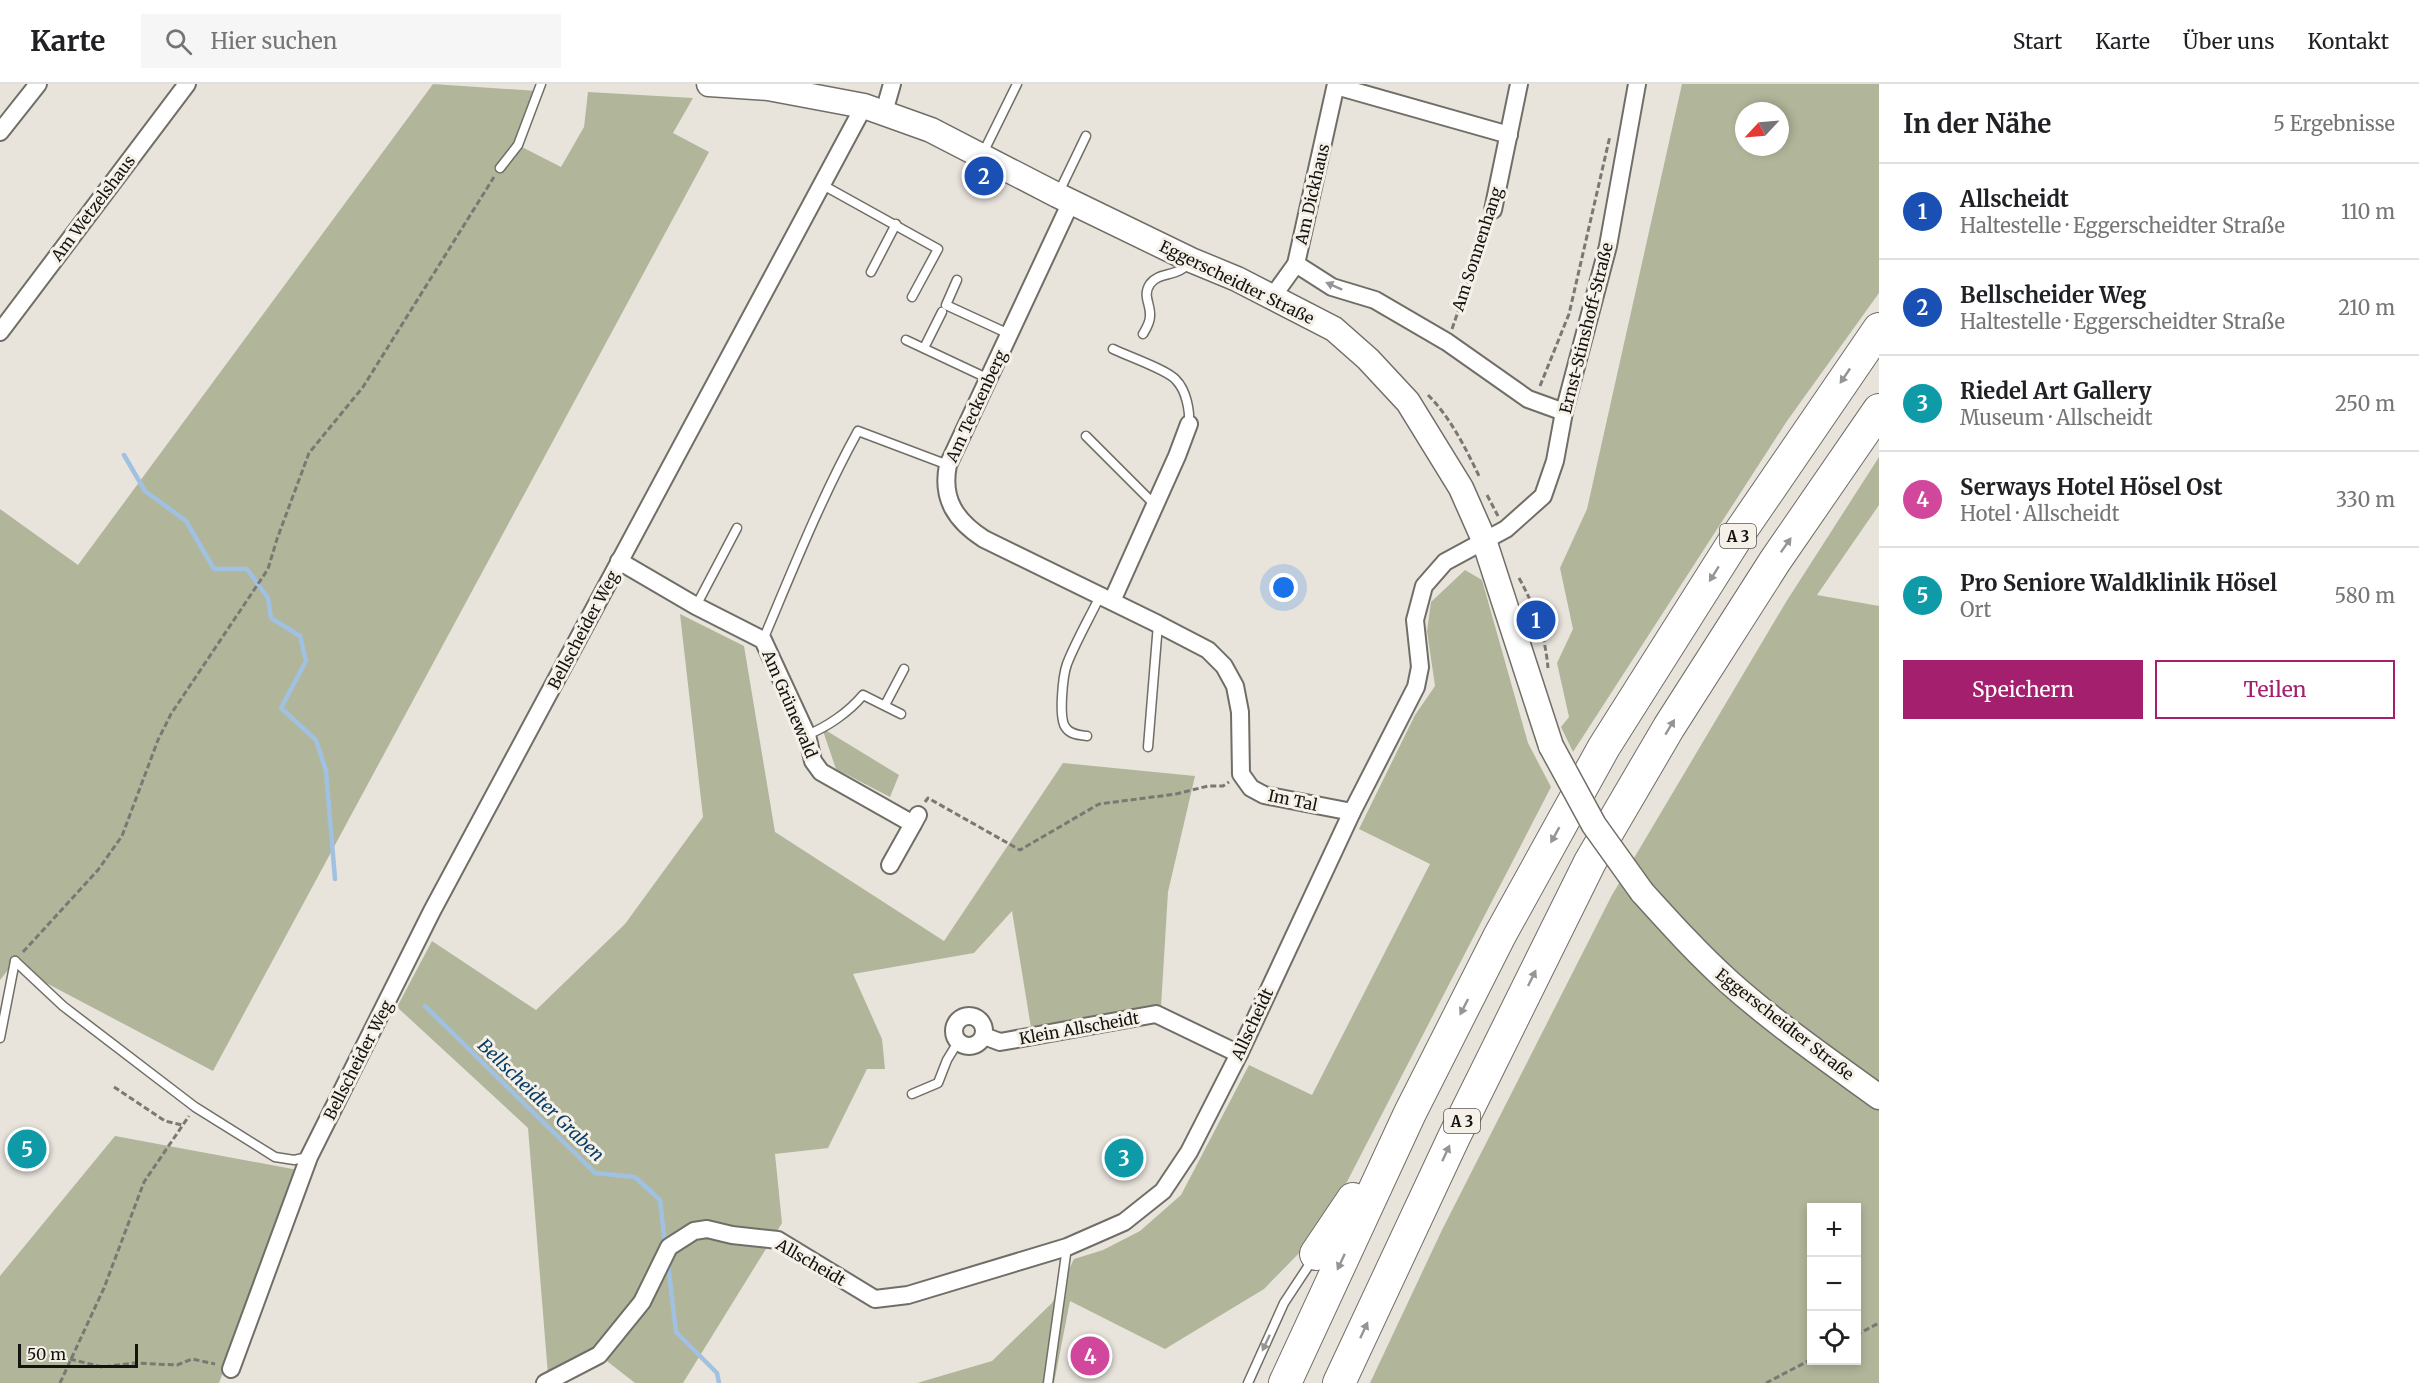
<!DOCTYPE html>
<html lang="de">
<head>
<meta charset="utf-8">
<style>
  body { margin:0; font-family:Merriweather,serif; background:#f6f6f6; color:#202124 }
  .controls { position:absolute; right:18px; bottom:18px; display:grid; overflow:hidden; border-radius:0px; box-shadow:0 3px 9px #0003 }
  .controls button { width:54px; height:54px; display:grid; place-items:center; padding:0; border:0; border-bottom:2px solid #e0e0e0; background:#fff; color:#202124; font:30px sans-serif }
  .compass { position:absolute; left:1735px; top:18px; width:54px; height:54px; border-radius:50%; background:#fff; box-shadow:0 3px 9px #0003; rotate:244deg }
  .scale { position:absolute; left:18px; bottom:15px; width:120px; box-sizing:border-box; padding-left:6px; border:3px solid #141310; border-top:0; font-size:16px; line-height:21px; white-space:nowrap; color:#141310; -webkit-text-stroke:4px #f5f1e9; paint-order:stroke }
  .you { position:absolute; left:1284px; top:504px; width:21px; height:21px; margin:-15px; border:4px solid #fff; border-radius:50%; background:#1a73e8; box-shadow:0 0 0 9px #1a73e833 }
  .badge { display:grid; place-items:center; width:39px; height:39px; border-radius:50%; background:#a4206e; color:#fff; font-size:20px; font-weight:700 }
  .pin { position:absolute; translate:-50% -50%; border:3px solid #fff; box-shadow:0 2px 6px #0006 }
  .list { margin:0; padding:0; list-style:none }
  h2 { display:flex; justify-content:space-between; align-items:center; height:78px; margin:0; padding:0 24px; font-size:26px }
  h2 small { font-size:20px; font-weight:400; color:#757577 }
  .list li { display:grid; grid-template-columns:39px 1fr auto; gap:18px; align-items:center; box-sizing:border-box; height:96px; padding:0 24px; border-top:2px solid #e0e0e0 }
  .list b { display:block; font-size:22px; white-space:nowrap }
  .list p { margin:0; font-size:20px; white-space:nowrap; color:#757577 }
  .list em { font-size:20px; font-style:normal; color:#757577 }
  .actions { display:flex; gap:12px; padding:18px 24px }
  .actions a { flex:1; padding:14px 0; border:2px solid #a4206e; border-radius:0px; text-align:center; font-size:21px; color:#a4206e }
  .actions .main { background:#a4206e; color:#fff }
  .icon { flex:none; width:33px; height:33px; fill:none; stroke:currentColor; stroke-width:2; stroke-linecap:round; stroke-linejoin:round }
  .map { position:relative; flex:none; width:1879px; height:1299px; overflow:hidden }
  header { display:flex; align-items:center; gap:36px; box-sizing:border-box; height:84px; padding:0 30px; background:#fff; border-bottom:2px solid #e0e0e0 }
  header strong { font-size:28px }
  nav { display:flex; gap:33px; margin-inline-start:auto; font-size:21px }
  .search { width:420px; height:54px; background:#f6f6f6; display:flex; align-items:center; gap:15px; box-sizing:border-box; padding:0 21px; border-radius:0px; color:#757577; font-size:22px }
  main { display:flex }
  aside { flex:1; background:#fff }
  .map>svg:first-child { display:block }
  .green { fill:#b1b69a; fill-rule:evenodd }
  .lines { fill:none; stroke-linecap:round; stroke-linejoin:round }
  .stream { stroke:#a0c1e1; stroke-width:4.5 }
  .lane-casing { stroke:#716e67; stroke-width:11 }
  .street-casing { stroke:#716e67; stroke-width:20 }
  .secondary-casing { stroke:#716e67; stroke-width:27 }
  .highway-casing { stroke:#716e67; stroke-width:34 }
  .path { stroke:#7a7873; stroke-width:3; stroke-dasharray:6 3; stroke-linecap:butt }
  .lane { stroke:#fff; stroke-width:8 }
  .street { stroke:#fff; stroke-width:16 }
  .secondary { stroke:#fff; stroke-width:24 }
  .highway { stroke:#fff; stroke-width:32 }
  .secondary-bridge-casing { stroke:#716e67; stroke-width:27; stroke-linecap:butt }
  .secondary-bridge { stroke:#fff; stroke-width:24 }
  .oneway { fill:#959593 }
  .labels { text-anchor:middle; dominant-baseline:central; stroke-width:6; stroke-linejoin:round; paint-order:stroke }
  .shield { fill:#f5f1e9; stroke:#585651; stroke-width:1.5 }
  .shield-label { font-size:15px; font-weight:bold; fill:#141310 }
  .street-label { font-size:16px; fill:#141310; stroke:#f5f1e9 }
  .water-label { font-size:18px; font-style:italic; fill:#073d66; stroke:#f5f1e9 }
</style>
</head>
<body>
<header>
<strong>Karte</strong>
<div class="search"><svg class="icon" aria-label="search" viewBox="0 0 24 24"><circle cx="10" cy="10" r="6"/><path d="M15 15l6 6"/></svg>Hier suchen</div>
<nav><a>Start</a><a>Karte</a><a>Über uns</a><a>Kontakt</a></nav>
</header>
<main>
<div class="map">
<svg width="1879" height="1299" viewBox="0 0 1879 1299">
  <rect width="100%" height="100%" fill="#e8e4dc"/>
  <g class="green">
    <polygon points="433,0 538,7 518,61 561,83 584,43 588,8 693,14 673,49 709,68 213,987 12,881 0,896 0,425 78,481"/>
    <path d="M1682,0H1879V209L1787,337L1573,668L1561,643L1569,633L1557,579L1573,545L1560,484L1587,425ZM1744,27H1780V63H1744Z"/>
    <path d="M1879,373V421L1817,511L1879,522V1299H1370L1442,1146L1612,811L1786,518ZM1812,1124H1856V1276H1812Z"/>
    <polygon points="1465,486 1482,496 1528,659 1551,703 1335,1121 1308,1160 1264,1205 1165,1265 1070,1217 1054,1299 917,1299 992,1277 1052,1219 1074,1175 1103,1166 1140,1147 1181,1111 1249,981 1312,1011 1430,780 1359,745 1415,631 1435,602 1427,547 1431,518"/>
    <polygon points="680,530 744,562 775,748 944,857 1063,679 1195,692 1168,808 1161,923 1031,944 1012,827 974,869 853,890 882,955 885,985 867,985 828,1064 775,1070 782,1139 683,1299 635,1299 603,1274 548,1291 528,1044 397,923 432,857 536,926 625,840 703,733"/>
    <polygon points="822,644 899,691 890,713 836,685"/>
    <polygon points="115,1052 298,1086 219,1299 0,1299 0,1192"/>
  </g>
  <g class="lines">
    <g class="stream">
      <polyline points="124,371 145,407 186,437 214,485 247,485 268,514 271,534 300,552 306,577 281,624 316,656 326,687 335,795"/>
      <polyline points="425,922 595,1089 635,1093 660,1116 665,1160"/>
      <polyline points="668,1180 676,1248 717,1289 719,1299"/>
    </g>
    <g class="lane-casing">
      <g id="lane">
        <polyline points="983,69 1017,0"/>
        <polyline points="500,84 518,61 541,0"/>
        <polyline points="821,100 938,165 912,213"/>
        <polyline points="1059,108 1086,52"/>
        <polyline points="871,188 896,140"/>
        <polyline points="957,196 946,221 1009,250"/>
        <path d="M1143,250C1146,245 1150,239 1150,232C1151,220 1142,212 1150,200C1159,187 1179,194 1190,177"/>
        <polyline points="906,256 989,295"/>
        <polyline points="924,264 942,228"/>
        <path d="M1113,265C1127,272 1168,286 1176,296C1186,306 1190,326 1189,340"/>
        <polyline points="1086,352 1155,421"/>
        <polyline points="696,522 737,444"/>
        <path d="M763,556C793,485 821,414 858,347L948,381"/>
        <polyline points="885,621 904,585"/>
        <path d="M807,651C827,643 849,628 863,611L901,630"/>
        <path d="M1087,652C1080,651 1071,651 1066,644C1058,635 1063,591 1067,580C1076,557 1089,535 1100,512"/>
        <polyline points="1148,663 1158,540"/>
        <polyline points="15,877 63,922 195,1023 275,1073 294,1076 308,1073"/>
        <polyline points="0,954 15,877"/>
        <polyline points="912,1010 938,999 947,976 958,958"/>
        <polyline points="1048,1299 1067,1163"/>
        <polyline points="1248,1299 1284,1219 1313,1175"/>
      </g>
    </g>
    <g class="street-casing">
      <g id="street">
        <polyline points="1336,2 1509,51"/>
        <polyline points="884,28 892,0"/>
        <polyline points="0,48 38,0"/>
        <path d="M1071,118L948,381C941,415 956,437 984,455L1158,540L1208,566L1224,582L1235,602L1240,628L1241,690L1251,704L1264,711L1352,728"/>
        <polyline points="1493,126 1519,0"/>
        <polyline points="1296,180 1332,203 1375,216 1447,258 1528,315 1564,328"/>
        <polyline points="1273,212 1296,180 1336,0"/>
        <polyline points="0,248 187,0"/>
        <polyline points="619,477 696,522 763,556 807,651 813,677 821,688 913,740 918,731"/>
        <polyline points="1112,517 1177,372 1189,340"/>
        <polyline points="890,781 913,740"/>
        <circle cx="969" cy="947" r="15"/>
        <polyline points="984,952 1000,958 1156,930 1239,970"/>
        <polyline points="231,1285 309,1073 432,827 864,22"/>
        <polyline points="545,1299 599,1271 642,1218 669,1163 694,1147 707,1145 732,1151 778,1156 875,1215 908,1211 1067,1163 1124,1138 1163,1107 1189,1068 1239,970 1352,728 1416,603 1420,583 1415,536 1424,502 1445,478 1506,445 1543,412 1555,377 1564,328 1608,162 1637,0"/>
      </g>
    </g>
    <g class="secondary-casing">
      <g id="secondary">
        <polyline points="709,0 768,4 864,22 931,46 1057,111 1191,176 1237,195 1334,245 1368,275 1408,318 1461,404 1484,456 1551,662"/>
        <path d="M1642,808C1670,839 1698,870 1729,898C1776,940 1828,976 1879,1013"/>
      </g>
    </g>
    <g class="highway-casing">
      <g id="highway">
        <polyline points="1316,1170 1353,1115"/>
        <polyline points="1285,1299 1410,1029 1500,851 1604,663 1738,451 1879,245"/>
        <polyline points="1339,1299 1454,1053 1590,778 1669,643 1775,477 1879,326"/>
      </g>
    </g>
    <g class="path">
      <polyline points="1452,245 1488,141"/>
      <polyline points="1540,302 1569,230 1610,52"/>
      <path d="M1428,311C1451,334 1466,365 1480,394"/>
      <polyline points="1487,411 1498,432"/>
      <path d="M1519,494C1535,523 1545,550 1548,584"/>
      <polyline points="925,718 928,714 1020,766 1099,720 1176,710 1208,702 1223,702 1229,698"/>
      <polyline points="23,868 98,786 122,752 158,656 171,630 268,485 277,455 309,369 363,303 494,93"/>
      <polyline points="114,1003 165,1037 182,1041"/>
      <polyline points="1856,1251 1879,1239"/>
      <polyline points="70,1275 102,1283 134,1279 177,1281 192,1275 215,1280"/>
      <polyline points="60,1299 104,1204 144,1098 189,1032"/>
      <polyline points="1766,1299 1812,1275"/>
    </g>
    <use href="#lane" class="lane"/>
    <use href="#street" class="street"/>
    <use href="#secondary" class="secondary"/>
    <use href="#highway" class="highway"/>
    <g class="secondary-bridge-casing">
      <polyline id="secondary-bridge" points="1551,662 1594,741 1642,808"/>
    </g>
    <use href="#secondary-bridge" class="secondary-bridge"/>
  </g>
  <defs><path id="oneway-solid" d="M-6-.8H1V-3.2L6.5 0L1 3.2V.8H-6Z" transform="scale(1.5)"/></defs>
  <g class="oneway">
    <use href="#oneway-solid" transform="translate(1334 202) rotate(-156)"/>
    <use href="#oneway-solid" transform="translate(1845 292) rotate(124)"/>
    <use href="#oneway-solid" transform="translate(1786 461) rotate(-55)"/>
    <use href="#oneway-solid" transform="translate(1714 490) rotate(122)"/>
    <use href="#oneway-solid" transform="translate(1670 643) rotate(-59)"/>
    <use href="#oneway-solid" transform="translate(1555 751) rotate(119)"/>
    <use href="#oneway-solid" transform="translate(1532 894) rotate(-64)"/>
    <use href="#oneway-solid" transform="translate(1464 923) rotate(117)"/>
    <use href="#oneway-solid" transform="translate(1446 1069) rotate(-65)"/>
    <use href="#oneway-solid" transform="translate(1341 1178) rotate(115)"/>
    <use href="#oneway-solid" transform="translate(1364 1246) rotate(-65)"/>
    <use href="#oneway-solid" transform="translate(1266 1259) rotate(115)"/>
  </g>
  <g class="labels">
    <g class="shield">
      <rect x="1720" y="440" width="36" height="24" rx="4.5"/>
      <rect x="1444" y="1025" width="36" height="24" rx="4.5"/>
    </g>
    <g class="shield-label">
      <text x="1738" y="452">A 3</text>
      <text x="1462" y="1037">A 3</text>
    </g>
    <g class="street-label">
      <text transform="translate(1312 110) rotate(-77)">Am Dickhaus</text>
      <text transform="translate(93 124) rotate(-53)">Am Wetzelshaus</text>
      <text transform="translate(1477 165) rotate(-72)">Am Sonnenhang</text>
      <text transform="translate(1237 198) rotate(26)">Eggerscheidter Straße</text>
      <text transform="translate(1586 244) rotate(-76)">Ernst-Stinshoff-Straße</text>
      <text transform="translate(976 322) rotate(-65)">Am Teckenberg</text>
      <text transform="translate(583 546) rotate(-62)">Bellscheider Weg</text>
      <text transform="translate(790 620) rotate(67)">Am Grünewald</text>
      <text transform="translate(1293 716) rotate(12)">Im Tal</text>
      <text transform="translate(1252 940) rotate(-65)">Allscheidt</text>
      <text transform="translate(1785 940) rotate(38)">Eggerscheidter Straße</text>
      <text transform="translate(1079 944) rotate(-10)">Klein Allscheidt</text>
      <text transform="translate(358 976) rotate(-63)">Bellscheider Weg</text>
      <text transform="translate(811 1178) rotate(30)">Allscheidt</text>
    </g>
    <g class="water-label">
      <text transform="translate(541 1016) rotate(44)">Bellscheidter Graben</text>
    </g>
  </g>
</svg>
<div class="controls">
<button>+</button>
<button>−</button>
<button><svg class="icon" aria-label="locate" viewBox="0 0 24 24"><circle cx="12" cy="12" r="6"/><path d="M12 2v4M12 18v4M2 12h4M18 12h4"/></svg></button>
</div>
<svg class="compass" viewBox="-18 -18 36 36"><path d="M0-13l5 13h-10z" fill="#e53935"/><path d="M0 13l5-13h-10z" fill="#757577"/></svg>
<div class="scale">50 m</div>
<div class="you"></div>
<div class="pin badge" style="left:1536px;top:536px;background:#1a4fb4">1</div>
<div class="pin badge" style="left:984px;top:92px;background:#1a4fb4">2</div>
<div class="pin badge" style="left:1124px;top:1074px;background:#0f9aa8">3</div>
<div class="pin badge" style="left:1090px;top:1272px;background:#d1479c">4</div>
<div class="pin badge" style="left:27px;top:1065px;background:#0f9aa8">5</div>
</div>
<aside>
<h2>In der Nähe<small>5 Ergebnisse</small></h2>
<ul class="list">
<li><span class="badge" style="background:#1a4fb4">1</span><div><b>Allscheidt</b><p>Haltestelle · Eggerscheidter Straße</p></div><em>110 m</em></li>
<li><span class="badge" style="background:#1a4fb4">2</span><div><b>Bellscheider Weg</b><p>Haltestelle · Eggerscheidter Straße</p></div><em>210 m</em></li>
<li><span class="badge" style="background:#0f9aa8">3</span><div><b>Riedel Art Gallery</b><p>Museum · Allscheidt</p></div><em>250 m</em></li>
<li><span class="badge" style="background:#d1479c">4</span><div><b>Serways Hotel Hösel Ost</b><p>Hotel · Allscheidt</p></div><em>330 m</em></li>
<li><span class="badge" style="background:#0f9aa8">5</span><div><b>Pro Seniore Waldklinik Hösel</b><p>Ort</p></div><em>580 m</em></li>
</ul>
<div class="actions"><a class="main">Speichern</a><a>Teilen</a></div>
</aside>
</main>
</body>
</html>
